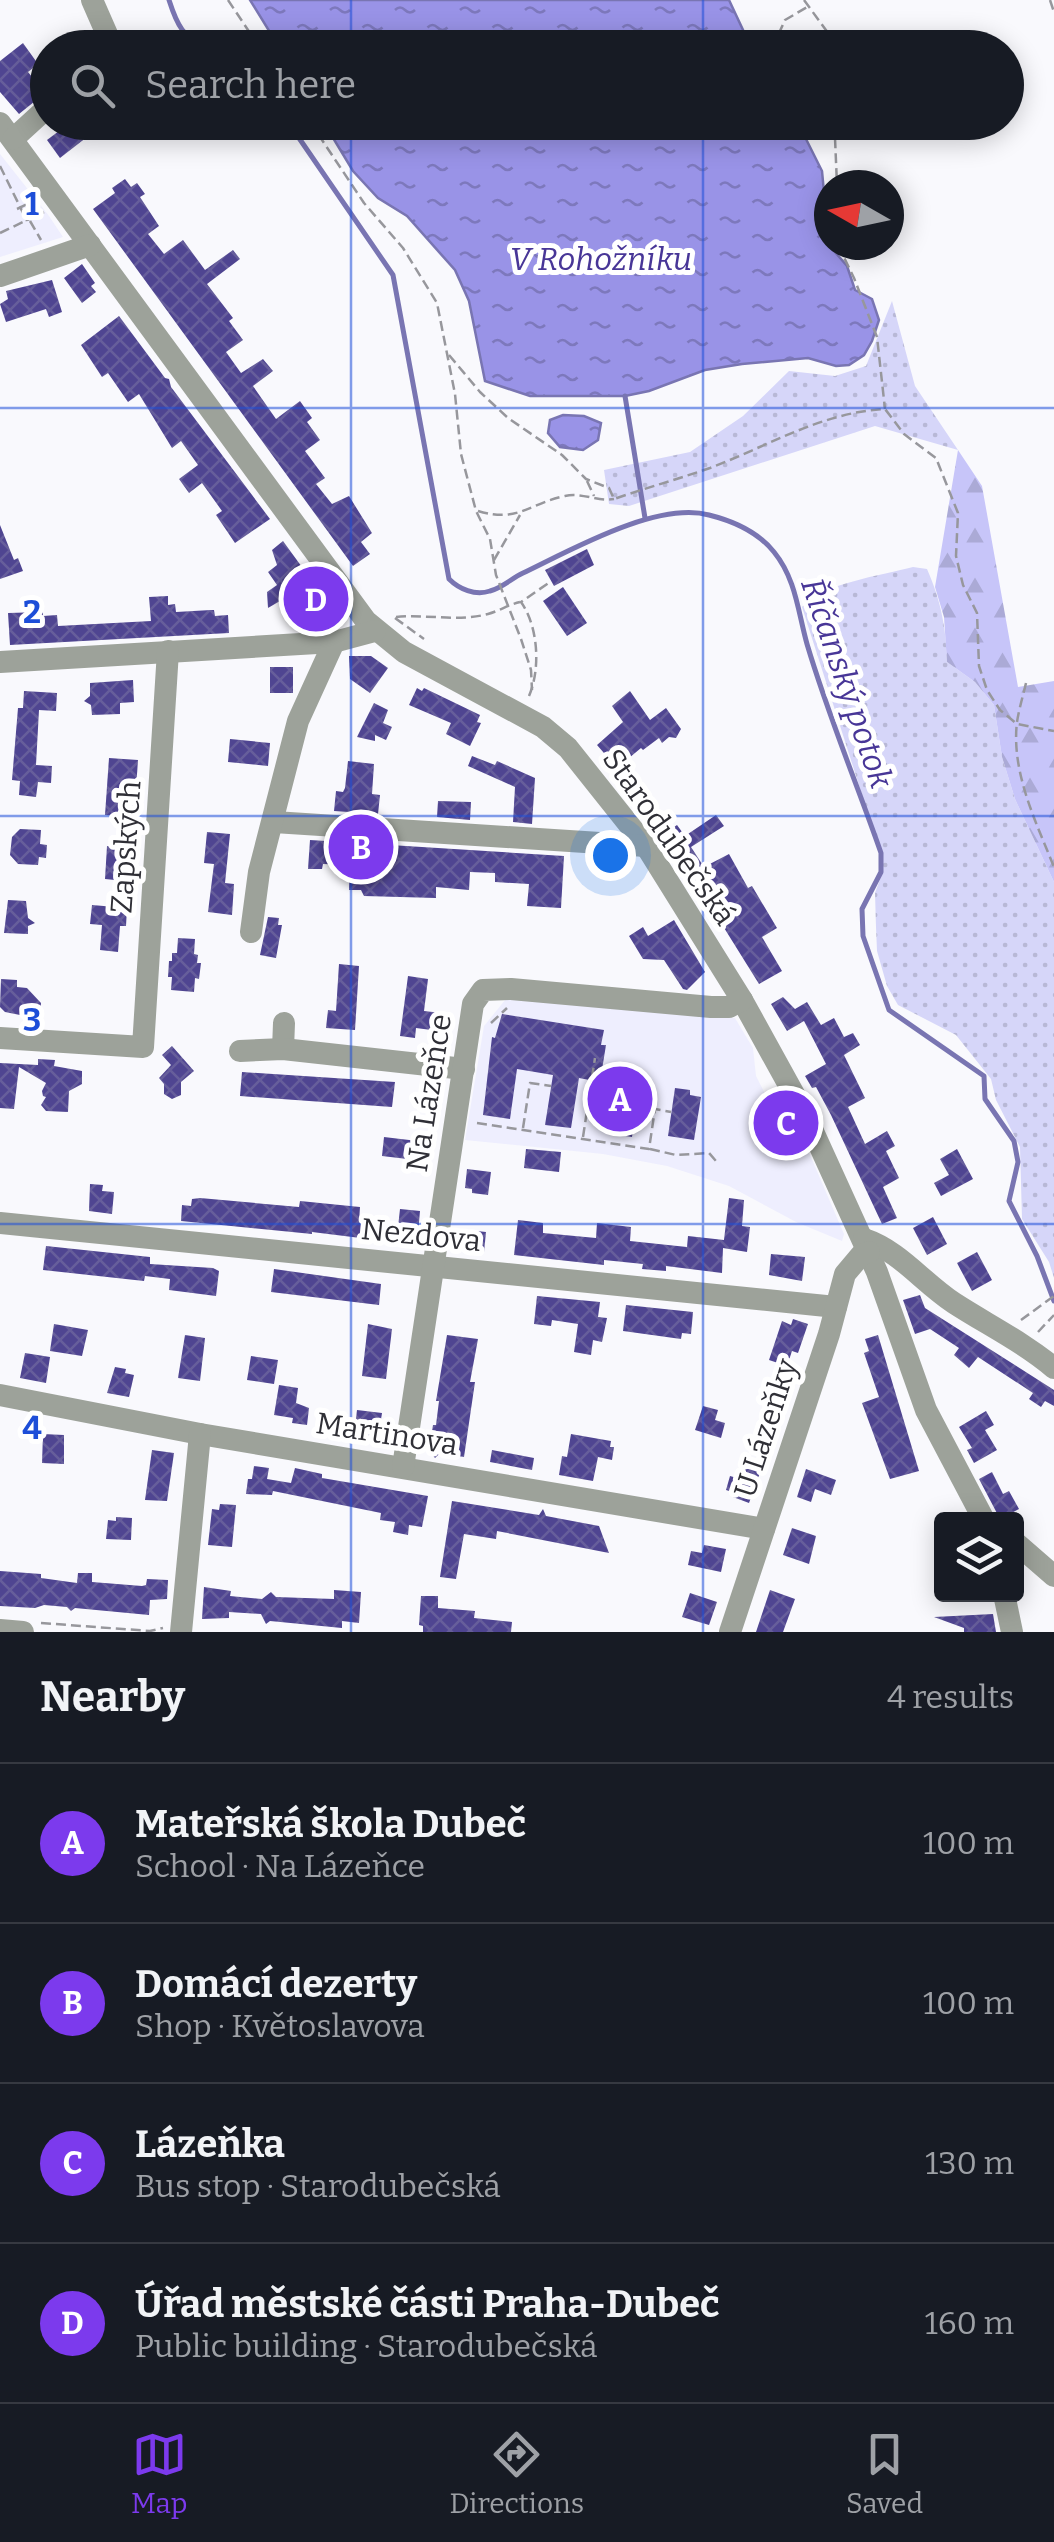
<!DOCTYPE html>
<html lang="en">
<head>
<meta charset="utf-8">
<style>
  body { margin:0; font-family:Bitter,serif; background:#20242c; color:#f1f3f6 }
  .controls { position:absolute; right:30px; bottom:30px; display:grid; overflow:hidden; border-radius:10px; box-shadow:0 5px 25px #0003 }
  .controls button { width:90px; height:90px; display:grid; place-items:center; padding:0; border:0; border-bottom:2px solid #363941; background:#171b24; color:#f1f3f6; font:50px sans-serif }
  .compass { position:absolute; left:814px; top:170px; width:90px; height:90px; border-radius:50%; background:#171b24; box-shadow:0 5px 25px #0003; rotate:279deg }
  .you { position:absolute; left:610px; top:855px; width:35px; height:35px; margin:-25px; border:8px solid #fff; border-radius:50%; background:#1a73e8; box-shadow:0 0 0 15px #1a73e833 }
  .badge { display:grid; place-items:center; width:65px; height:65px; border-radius:50%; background:#7c3aed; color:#fff; font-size:32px; font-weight:700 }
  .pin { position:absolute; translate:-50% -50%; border:5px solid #fff; box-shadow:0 2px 10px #0006 }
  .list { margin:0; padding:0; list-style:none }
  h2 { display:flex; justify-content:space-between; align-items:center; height:130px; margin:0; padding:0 40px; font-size:42px }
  h2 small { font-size:32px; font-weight:400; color:#9ea1a6 }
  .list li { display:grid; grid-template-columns:65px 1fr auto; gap:30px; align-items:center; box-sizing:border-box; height:160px; padding:0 40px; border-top:2px solid #363941 }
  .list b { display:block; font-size:38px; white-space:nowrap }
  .list p { margin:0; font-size:32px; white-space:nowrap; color:#9ea1a6 }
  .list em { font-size:32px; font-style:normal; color:#9ea1a6 }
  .icon { flex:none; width:55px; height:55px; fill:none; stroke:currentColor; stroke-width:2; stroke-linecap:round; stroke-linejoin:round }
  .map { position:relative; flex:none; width:1054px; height:1632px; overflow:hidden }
  .search { position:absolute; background:#171b24; box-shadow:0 5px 25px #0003; left:30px; right:30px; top:30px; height:110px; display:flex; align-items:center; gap:25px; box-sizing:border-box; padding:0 35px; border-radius:55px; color:#9ea1a6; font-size:38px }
  .sheet { height:770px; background:#171b24 }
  nav { display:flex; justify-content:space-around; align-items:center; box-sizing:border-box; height:140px; border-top:2px solid #363941; background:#171b24; font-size:28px; color:#9ea1a6 }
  nav a { display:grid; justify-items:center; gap:5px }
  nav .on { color:#7c3aed }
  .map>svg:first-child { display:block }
  .built { fill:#eeeefe }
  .green { fill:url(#green-dots) }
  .forest { fill:url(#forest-firs) }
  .water { fill:url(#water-ripples); stroke:#7975b2; stroke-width:2.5 }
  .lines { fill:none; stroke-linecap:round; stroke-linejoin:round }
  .stream { stroke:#7975b2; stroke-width:5 }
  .building { fill:url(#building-cross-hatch) }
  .path { stroke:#97979c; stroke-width:2.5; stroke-dasharray:10 5; stroke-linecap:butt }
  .minor { stroke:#9da29a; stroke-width:22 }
  .grid { fill:none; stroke:#1d4ed8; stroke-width:2.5; stroke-opacity:0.55 }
  .labels { text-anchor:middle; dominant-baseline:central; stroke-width:10; stroke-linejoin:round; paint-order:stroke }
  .street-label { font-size:30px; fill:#2f2f36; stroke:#fff }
  .water-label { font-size:32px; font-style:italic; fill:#483697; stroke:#fff }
  .grid-label { font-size:32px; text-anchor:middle; font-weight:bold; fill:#1d4ed8; stroke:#fff; stroke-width:10; stroke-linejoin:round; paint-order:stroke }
</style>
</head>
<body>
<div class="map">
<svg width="1054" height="1632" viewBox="0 0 1054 1632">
  <defs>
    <pattern id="green-dots" width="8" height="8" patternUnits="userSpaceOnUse" patternTransform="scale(2.5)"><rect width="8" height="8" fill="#d6d6f9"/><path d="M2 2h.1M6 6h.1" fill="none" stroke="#b8b8d6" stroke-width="1.8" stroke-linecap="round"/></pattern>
    <pattern id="forest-firs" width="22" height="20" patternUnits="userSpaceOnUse" patternTransform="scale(2.5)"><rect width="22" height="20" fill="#c7c5f9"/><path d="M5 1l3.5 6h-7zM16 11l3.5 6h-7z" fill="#abaad6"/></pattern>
    <pattern id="water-ripples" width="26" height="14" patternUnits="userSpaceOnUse" patternTransform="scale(2.5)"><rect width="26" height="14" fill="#9993e7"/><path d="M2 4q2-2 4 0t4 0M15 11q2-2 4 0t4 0" fill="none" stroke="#7d78bc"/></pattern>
    <pattern id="building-cross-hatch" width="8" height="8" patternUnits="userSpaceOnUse" patternTransform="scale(2.5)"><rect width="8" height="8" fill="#4f4591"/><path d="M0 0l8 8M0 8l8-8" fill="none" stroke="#665e9b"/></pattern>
  </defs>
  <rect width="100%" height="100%" fill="#f9f9fd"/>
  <g class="built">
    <polygon points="0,154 49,216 63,237 0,257"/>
    <polygon points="510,994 735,1018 753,1048 756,1076 782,1127 807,1148 844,1234 842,1241 796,1222 729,1186 667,1166 603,1154 465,1140 484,1026"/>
  </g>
  <g class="green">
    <polygon points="892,301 915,386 958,450 875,426 629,506 609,504 604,470 690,452 743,416 789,371 835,376 866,366"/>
    <path d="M913,567L927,569C941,601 946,627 947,662L975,682L994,705L1002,757L1015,799L1054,882V1278L1049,1262L1022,1219L1020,1147L996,1100L991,1079L956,1035L898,1005L887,986L877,951L876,927L875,893L883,871L882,857L802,607C820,584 883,575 913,567Z"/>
  </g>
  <polygon class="forest" points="958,450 982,486 1018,687 1054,681 1054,882 1015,799 1002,757 994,705 975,682 947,662 944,617 935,587"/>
  <g class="water">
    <polygon points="250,0 729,0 751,47 279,47"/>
    <polygon points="324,123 798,123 822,171 829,245 847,266 855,290 872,299 879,320 872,341 864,355 849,365 836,366 808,358 742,364 705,370 649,391 625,396 530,396 485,381 469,301 455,270 407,216 378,198 353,171"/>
    <polygon points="563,415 584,416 601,423 598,440 583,450 560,447 548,433 550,420"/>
  </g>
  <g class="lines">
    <g class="stream">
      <path d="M169,0C177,25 183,38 208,48"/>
      <path d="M288,122L393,275L449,579C459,589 475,596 490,591C502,588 512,578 523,573C571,550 657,501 709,515C733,521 758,532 774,552C796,579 798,612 807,644C828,715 857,784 881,853V872L862,909L863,936L889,1010L984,1076L985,1099L1014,1141L1018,1162L1009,1201L1037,1256L1054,1301"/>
      <polyline points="625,396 645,518"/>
    </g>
  </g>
  <g class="building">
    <polygon points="23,43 38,64 28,72 45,93 19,114 0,92 0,61"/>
    <polygon points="71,122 76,122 87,137 60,158 47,140"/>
    <polygon points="125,179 131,187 137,183 145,194 140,197 159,226 148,234 164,254 183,240 205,270 233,250 240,259 207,284 233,318 229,321 243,340 226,352 241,373 263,359 273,371 253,386 276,419 300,401 312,418 307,422 320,440 305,451 325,478 316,484 332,504 349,496 372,533 361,542 370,554 353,566 93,209 115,193 112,188"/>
    <polygon points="82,264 95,283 91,286 96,292 82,303 64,278"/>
    <polygon points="52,280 62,312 49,317 46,309 6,322 0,304 8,299 6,291"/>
    <polygon points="119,316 165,378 169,379 171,387 270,519 235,543 216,515 222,511 202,483 189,493 179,479 198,465 181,441 172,448 139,394 128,402 108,373 102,377 81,345"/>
    <polygon points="0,525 14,560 18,558 23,571 0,579"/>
    <polygon points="283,541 339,618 334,626 312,628 312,623 303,617 304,610 292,594 268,608 267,592 277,585 268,572 277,565 272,550"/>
    <polygon points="587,549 594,565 554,586 545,570"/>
    <polygon points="563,587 587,623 567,636 543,601"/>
    <polygon points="168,596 168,605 175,604 176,612 211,610 214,610 215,616 228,615 229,633 10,645 8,613 43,612 43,616 57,615 58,626 151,621 149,597"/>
    <polygon points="349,656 371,656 388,668 370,693 350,679"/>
    <rect x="270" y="667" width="23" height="26"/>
    <polygon points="133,680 134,702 120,703 120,714 92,715 91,705 84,701 90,696 90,683"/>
    <polygon points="417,688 422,691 424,688 480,715 477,722 481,723 470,746 446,734 451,723 409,705"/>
    <polygon points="24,691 57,693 56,711 39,710 36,765 52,766 51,783 38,782 36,797 19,795 20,781 12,780 18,708 23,708"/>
    <polygon points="630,691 650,720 666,708 681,729 676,738 669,737 662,743 659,738 643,750 641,748 617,768 597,745 623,722 612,706"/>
    <polygon points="374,703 388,710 383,723 392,727 386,740 375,735 375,741 357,737"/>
    <polygon points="230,739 270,743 268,766 228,762"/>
    <polygon points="472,756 495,765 497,761 535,778 532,824 513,822 515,787 468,766"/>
    <polygon points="109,758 138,760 134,817 105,815"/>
    <polygon points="348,761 374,764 372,794 380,795 378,814 334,811 336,791 343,792 345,788"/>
    <polygon points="438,801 471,802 470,820 437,817"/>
    <polygon points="716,815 724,826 691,847 704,867 729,854 748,888 752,886 777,928 762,937 782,971 759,984 665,833 677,825 685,836"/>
    <polygon points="20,829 41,830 40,844 47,845 46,858 39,857 38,865 18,864 10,855 12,837"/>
    <polygon points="207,832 230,834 225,883 234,884 232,915 208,912 214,864 204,863"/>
    <polygon points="310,840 564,856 561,908 527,906 529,884 495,882 495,873 470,872 469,890 436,887 436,898 364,896 361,890 349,890 350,865 323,864 322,869 308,869"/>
    <polygon points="107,846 131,848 129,873 125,873 125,881 105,879"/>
    <polygon points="8,900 26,901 28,918 35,923 28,926 28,934 4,933"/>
    <polygon points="92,905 127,908 126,926 120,926 118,952 100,950 102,925 90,924"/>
    <polygon points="268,917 279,918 278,925 282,925 276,958 260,955"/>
    <polygon points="674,920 705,972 687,990 683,989 664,960 643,959 629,936 643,927 648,936"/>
    <polygon points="178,938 195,939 194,954 198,955 197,963 201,963 199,979 195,978 194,992 171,990 172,977 168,977 169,961 172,961 172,953 177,953"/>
    <polygon points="339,964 359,966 355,1030 326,1028 328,1010 336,1011"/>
    <polygon points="408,976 428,979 424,1011 442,1013 439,1031 416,1028 415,1038 400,1036"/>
    <polygon points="1,979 17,980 17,987 27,988 41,1003 40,1014 35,1013 35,1018 5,1012 0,1007"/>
    <polygon points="783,997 795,1009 807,1002 821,1025 834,1018 844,1037 853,1033 860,1045 844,1055 865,1098 848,1107 865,1144 887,1131 895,1146 886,1151 899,1178 883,1187 897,1218 882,1224 831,1115 816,1087 812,1088 805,1076 826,1064 804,1021 787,1031 771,1004"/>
    <polygon points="502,1014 604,1030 601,1045 606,1045 600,1082 579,1078 571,1128 545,1125 553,1075 517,1069 510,1119 483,1115 492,1037 495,1038"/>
    <polygon points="172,1046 194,1071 181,1082 181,1095 172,1099 164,1094 164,1084 159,1078 171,1065 162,1055"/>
    <polygon points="38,1059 55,1060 54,1066 82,1071 82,1084 69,1091 68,1112 46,1111 41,1105 46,1097 43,1096 42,1091 46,1083 19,1067 14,1109 0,1108 0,1063 38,1065"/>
    <polygon points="242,1072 395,1082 392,1107 240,1096"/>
    <polygon points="614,1079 640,1084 632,1137 606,1133"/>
    <polygon points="675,1088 690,1090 690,1095 701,1097 694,1140 668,1136"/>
    <polygon points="384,1137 426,1142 424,1161 382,1156"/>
    <polygon points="526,1149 561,1152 559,1172 524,1168"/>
    <polygon points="957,1149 973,1179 941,1196 934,1183 949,1175 940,1159"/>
    <polygon points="467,1169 491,1172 488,1195 472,1193 472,1189 465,1188"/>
    <polygon points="90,1184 103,1185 102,1191 114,1192 112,1214 89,1211"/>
    <polygon points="200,1198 299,1207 300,1201 360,1207 359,1222 398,1227 400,1209 420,1211 417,1245 312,1232 312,1234 181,1221 182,1205 191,1206 192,1199"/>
    <polygon points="729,1198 744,1200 742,1226 750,1227 747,1252 723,1248 722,1273 666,1266 666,1271 642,1269 643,1264 604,1260 604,1265 514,1255 518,1220 543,1223 543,1233 596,1238 597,1223 631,1227 630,1241 687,1247 688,1236 724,1240 723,1248"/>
    <polygon points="933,1217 947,1244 927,1255 913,1228"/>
    <polygon points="458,1229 486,1232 484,1252 456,1249"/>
    <polygon points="46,1246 150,1257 150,1264 213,1268 219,1271 216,1296 169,1290 170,1279 145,1276 144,1281 43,1270"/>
    <polygon points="977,1252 992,1280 972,1291 957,1263"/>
    <polygon points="771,1254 805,1257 802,1281 769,1275"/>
    <polygon points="274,1269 381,1284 379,1305 271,1292"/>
    <polygon points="920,1295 925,1308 1054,1390 1054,1406 1045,1401 1041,1407 1029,1399 1033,1393 978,1357 969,1368 954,1355 959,1348 930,1329 915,1334 903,1300"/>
    <polygon points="537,1296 600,1302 598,1317 607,1318 602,1342 593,1340 591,1355 574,1352 578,1324 552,1320 551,1326 534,1324"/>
    <polygon points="626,1305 693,1312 691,1334 682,1333 681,1339 623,1331"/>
    <polygon points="793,1319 808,1324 798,1353 792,1351 787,1366 769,1360 782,1321 791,1325"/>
    <polygon points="54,1324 88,1330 82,1356 50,1351"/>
    <polygon points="368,1324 392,1329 386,1379 362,1376"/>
    <polygon points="185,1335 205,1338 200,1381 178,1378"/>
    <polygon points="447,1335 478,1339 470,1382 475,1382 464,1457 440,1453 435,1458 429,1450 433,1425 436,1425 439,1401 436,1401"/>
    <polygon points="878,1335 919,1471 890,1479 862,1403 879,1397 864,1353 869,1351 865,1339"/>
    <polygon points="25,1353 50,1357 46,1383 20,1378"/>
    <polygon points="251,1356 278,1360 274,1384 247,1380"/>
    <polygon points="115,1367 126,1369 125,1373 134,1375 129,1397 107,1393"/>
    <polygon points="279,1385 298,1388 296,1403 309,1408 307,1425 292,1423 293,1418 274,1415"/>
    <polygon points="703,1406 718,1410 715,1420 725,1423 721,1438 695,1430"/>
    <polygon points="357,1410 382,1413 378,1439 354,1436"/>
    <polygon points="986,1411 994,1425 985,1430 997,1450 974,1463 967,1450 972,1448 959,1427"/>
    <polygon points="43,1434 64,1435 64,1464 42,1463"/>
    <polygon points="571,1434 611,1441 610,1447 614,1447 612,1460 598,1457 593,1481 559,1475 562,1456 567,1457"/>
    <polygon points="152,1450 174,1453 167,1501 145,1500"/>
    <polygon points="492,1450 534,1458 532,1470 490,1462"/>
    <polygon points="746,1461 762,1467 749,1503 733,1497 735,1493 726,1490 730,1476 737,1478"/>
    <polygon points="254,1466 269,1468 267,1479 291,1483 295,1468 322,1474 322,1478 428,1496 422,1527 409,1525 408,1535 393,1532 395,1522 380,1520 381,1513 273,1491 272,1495 246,1494 248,1479 252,1479"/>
    <polygon points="806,1469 836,1480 831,1495 815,1489 811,1502 797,1497"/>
    <polygon points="992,1472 1003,1494 1009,1491 1019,1509 1000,1519 979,1479"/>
    <polygon points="452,1501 539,1515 543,1509 546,1516 599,1526 609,1553 497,1531 496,1539 464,1534 456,1579 440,1577"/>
    <polygon points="220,1504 236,1505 232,1547 208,1545 212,1509 219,1510"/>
    <polygon points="116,1517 132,1518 131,1540 106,1539 108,1520 116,1521"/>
    <polygon points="792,1528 816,1536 809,1564 783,1555"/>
    <polygon points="704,1545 726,1549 721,1572 688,1565 691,1551 702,1553"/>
    <polygon points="0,1571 41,1574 41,1578 77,1583 78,1573 92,1573 92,1582 142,1586 146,1585 147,1579 168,1580 167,1599 150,1600 149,1615 75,1608 71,1611 67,1607 44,1605 35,1608 0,1606"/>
    <polygon points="204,1587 231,1591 230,1596 262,1599 271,1592 276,1597 334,1599 334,1590 361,1592 359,1623 342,1621 342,1628 270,1621 266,1624 261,1614 229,1612 229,1618 202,1619"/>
    <polygon points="770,1590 795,1599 783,1632 756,1632"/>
    <polygon points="690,1593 717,1602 709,1625 682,1617"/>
    <polygon points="421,1596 438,1596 438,1608 475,1611 474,1618 512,1622 511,1632 423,1632 423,1626 419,1625"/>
    <polygon points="993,1614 996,1632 964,1632 964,1628 934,1617"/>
  </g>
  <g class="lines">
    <g class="path">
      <polyline points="228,0 260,48"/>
      <polyline points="804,0 839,48"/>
      <polyline points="1050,0 1054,12"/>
      <polyline points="777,48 775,42 785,20 809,6"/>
      <polyline points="310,122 364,203 403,248 437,303 455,394 461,454 476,511 490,539 496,575 521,639 531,670 532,690"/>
      <polyline points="813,122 818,133 835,138 837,185"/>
      <polyline points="0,166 27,221"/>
      <polyline points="17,209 34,201"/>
      <polyline points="30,221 41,240"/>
      <polyline points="0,233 44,212"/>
      <polyline points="838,245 854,278 877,337 885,409"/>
      <path d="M449,355L480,392L508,418L562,455L586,479L609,488L614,499C646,488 678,479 710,468C768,446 823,412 885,409L904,434L936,458L958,513L956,556L963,585L977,613L979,666L987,690L1000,710L1017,724L1054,731"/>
      <polyline points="587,481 594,496"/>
      <path d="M478,511C518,523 528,504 565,496C582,492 597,502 614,499"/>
      <polyline points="494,560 520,515"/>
      <path d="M396,617C426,614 458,622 488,614C499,611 508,605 520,602"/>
      <polyline points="395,618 424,639"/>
      <path d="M1026,683C1023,696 1019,709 1017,722C1011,772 1036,822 1054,867"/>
      <path d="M529,696C541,668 538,626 521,602L550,582"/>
      <polyline points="491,1023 507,1008"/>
      <polyline points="592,1093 612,1096"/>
      <polyline points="477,1123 649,1149 655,1109 671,1112"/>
      <polyline points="523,1128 530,1083 551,1086"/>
      <polyline points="583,1137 595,1058"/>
      <polyline points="650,1149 676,1155 709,1153 716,1161"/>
      <polyline points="1021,1320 1054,1296"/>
      <polyline points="1038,1332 1054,1315"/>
      <polyline points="41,1623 150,1631 163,1628"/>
    </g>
    <g class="minor">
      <polyline points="92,0 113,48"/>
      <polyline points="0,123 366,621 404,652 543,727 568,748 646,846 742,1000 806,1116 877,1272 926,1410 984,1520"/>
      <polyline points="13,139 48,107"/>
      <polyline points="0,276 90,245"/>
      <polyline points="0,662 334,642 375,631"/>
      <polyline points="274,822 646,846"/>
      <polyline points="251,932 259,872 298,721 334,642"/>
      <polyline points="0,1038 143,1047 168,651"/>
      <polyline points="283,1049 284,1023"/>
      <polyline points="240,1051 283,1049 464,1069"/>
      <polyline points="0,1223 836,1307"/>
      <path d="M864,1239C900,1251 922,1282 954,1303C988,1325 1023,1342 1054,1368"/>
      <polyline points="0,1395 200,1434 764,1529"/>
      <polyline points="403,1467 473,1004 483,990 511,989 711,1007 729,1007 742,1000"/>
      <polyline points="1016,1543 1054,1576"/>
      <polyline points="1004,1594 1012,1632"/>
      <polyline points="0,1630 23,1632"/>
      <polyline points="181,1632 200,1434"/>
      <polyline points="730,1632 829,1334 845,1274 861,1255 869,1252"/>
    </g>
  </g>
  <path class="grid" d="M351,0V48M703,0V48M351,122V1632M703,122V1632M0,408H1054M0,816H1054M0,1224H1054"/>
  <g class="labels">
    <g class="street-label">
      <text transform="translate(669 837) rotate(55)">Starodubečská</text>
      <text transform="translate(126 847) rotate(-86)">Zapských</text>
      <text transform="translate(429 1093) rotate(-81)">Na Lázeňce</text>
      <text transform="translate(421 1235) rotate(6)">Nezdova</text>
      <text transform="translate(766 1428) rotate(-72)">U Lázeňky</text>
      <text transform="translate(387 1434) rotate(9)">Martinova</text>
    </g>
    <g class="water-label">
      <text x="601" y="259">V Rohožníku</text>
      <text transform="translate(847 683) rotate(71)">Říčanský potok</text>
    </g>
  </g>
  <g class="grid-label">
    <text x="32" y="215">1</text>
    <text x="32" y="623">2</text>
    <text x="32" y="1031">3</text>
    <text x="32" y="1439">4</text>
  </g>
</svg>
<div class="controls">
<button><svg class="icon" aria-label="layers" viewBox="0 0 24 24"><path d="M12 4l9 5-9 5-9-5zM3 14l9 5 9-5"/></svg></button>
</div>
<svg class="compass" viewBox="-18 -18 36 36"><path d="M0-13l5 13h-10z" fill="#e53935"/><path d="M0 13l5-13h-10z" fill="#9ea1a6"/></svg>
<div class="you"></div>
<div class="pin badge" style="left:620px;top:1099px">A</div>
<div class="pin badge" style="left:361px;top:847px">B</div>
<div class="pin badge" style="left:786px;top:1123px">C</div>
<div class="pin badge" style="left:316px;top:599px">D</div>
<div class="search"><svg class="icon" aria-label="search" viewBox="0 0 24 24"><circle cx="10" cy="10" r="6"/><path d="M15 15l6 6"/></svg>Search here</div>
</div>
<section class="sheet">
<h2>Nearby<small>4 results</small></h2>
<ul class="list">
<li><span class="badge">A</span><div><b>Mateřská škola Dubeč</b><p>School · Na Lázeňce</p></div><em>100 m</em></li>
<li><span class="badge">B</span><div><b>Domácí dezerty</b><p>Shop · Květoslavova</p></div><em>100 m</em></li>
<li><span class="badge">C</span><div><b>Lázeňka</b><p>Bus stop · Starodubečská</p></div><em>130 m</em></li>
<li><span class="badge">D</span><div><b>Úřad městské části Praha-Dubeč</b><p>Public building · Starodubečská</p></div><em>160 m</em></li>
</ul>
</section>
<nav>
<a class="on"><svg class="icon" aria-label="map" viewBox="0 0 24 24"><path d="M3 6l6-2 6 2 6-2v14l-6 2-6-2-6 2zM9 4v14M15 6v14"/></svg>Map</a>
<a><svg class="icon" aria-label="directions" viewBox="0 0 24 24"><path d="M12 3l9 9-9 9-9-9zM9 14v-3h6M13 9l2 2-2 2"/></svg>Directions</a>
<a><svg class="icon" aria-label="saved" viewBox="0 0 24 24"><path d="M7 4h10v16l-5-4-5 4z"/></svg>Saved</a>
</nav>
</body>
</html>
